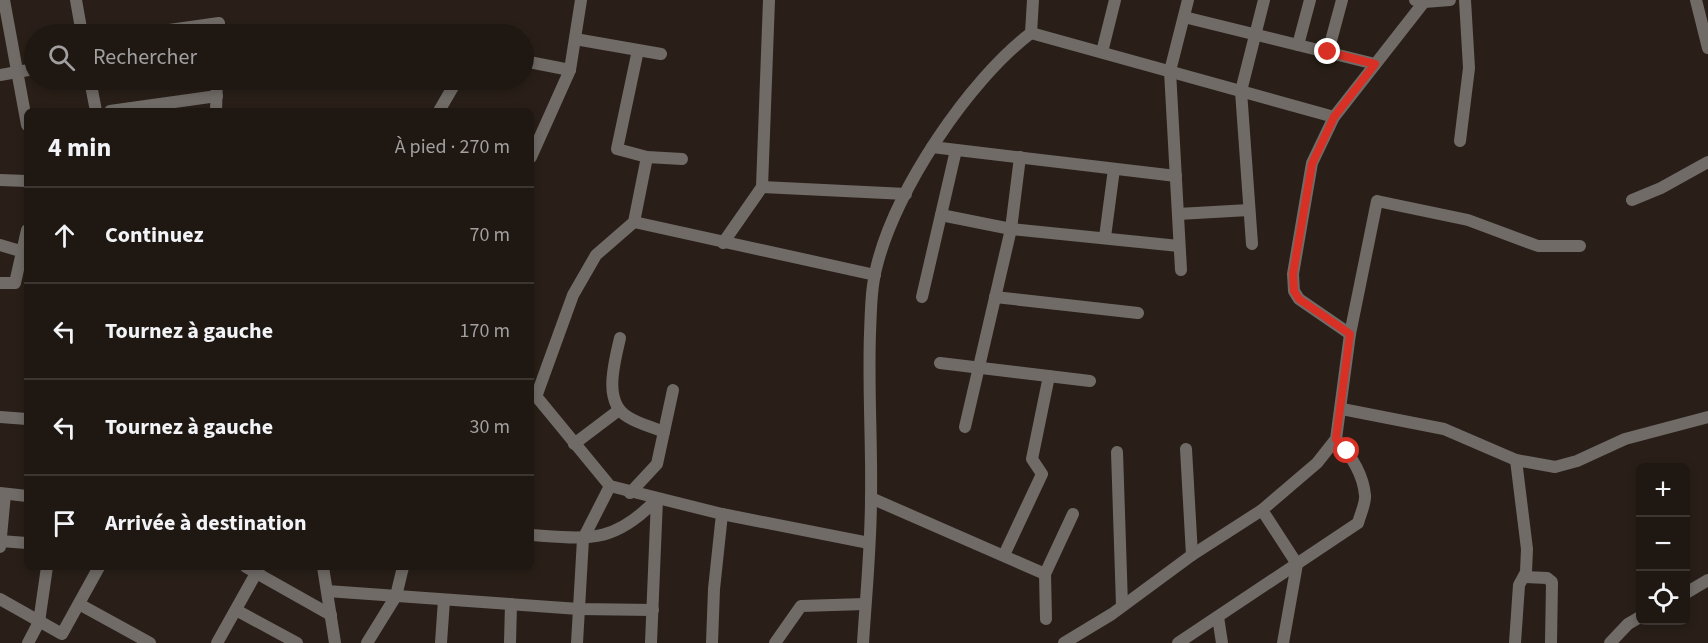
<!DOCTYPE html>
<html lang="fr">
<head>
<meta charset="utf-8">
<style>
  body { margin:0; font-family:"Source Sans 3",sans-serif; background:#27201b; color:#f1f3f6 }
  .controls { position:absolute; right:18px; bottom:18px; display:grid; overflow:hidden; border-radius:9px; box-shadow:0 3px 9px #0003 }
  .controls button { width:54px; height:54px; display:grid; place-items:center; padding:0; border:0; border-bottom:2px solid #3c3632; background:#1f1712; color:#f1f3f6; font:30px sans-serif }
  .stop { position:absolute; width:18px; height:18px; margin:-14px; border:4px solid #d93025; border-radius:50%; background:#fff }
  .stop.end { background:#d93025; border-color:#fff; box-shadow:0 2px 6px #0008 }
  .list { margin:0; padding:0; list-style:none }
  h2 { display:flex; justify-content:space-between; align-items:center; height:78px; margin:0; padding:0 24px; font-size:26px }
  h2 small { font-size:20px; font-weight:400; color:#a19f9f }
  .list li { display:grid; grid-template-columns:39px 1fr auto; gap:18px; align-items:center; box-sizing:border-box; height:96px; padding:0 24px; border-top:2px solid #3c3632 }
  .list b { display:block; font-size:22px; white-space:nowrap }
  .list em { font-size:20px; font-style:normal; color:#a19f9f }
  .icon { flex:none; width:33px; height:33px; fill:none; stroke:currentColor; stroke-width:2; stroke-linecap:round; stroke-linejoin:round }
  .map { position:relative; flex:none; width:1708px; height:643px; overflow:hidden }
  .search { position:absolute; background:#1f1712; box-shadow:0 3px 9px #0003; left:24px; top:24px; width:510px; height:66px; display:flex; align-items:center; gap:15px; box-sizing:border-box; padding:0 21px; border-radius:33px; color:#a19f9f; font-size:22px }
  .panel { position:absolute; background:#1f1712; box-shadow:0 3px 9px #0003; left:24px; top:108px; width:510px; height:462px; border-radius:9px }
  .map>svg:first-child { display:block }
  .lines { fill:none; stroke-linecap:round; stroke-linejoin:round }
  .minor { stroke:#706b67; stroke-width:12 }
  .route { stroke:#d93025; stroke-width:8 }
</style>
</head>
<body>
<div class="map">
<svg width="1708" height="643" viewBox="0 0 1708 643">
  <rect width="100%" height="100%" fill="#291f18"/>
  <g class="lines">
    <g class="minor">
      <polyline points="4,0 27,125"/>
      <polyline points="76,0 82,34"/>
      <polyline points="1415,0 1424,2 1450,0"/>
      <polyline points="1696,0 1708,48"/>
      <polyline points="1184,17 1375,64"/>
      <polyline points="1031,33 1334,117"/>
      <polyline points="141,34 219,23 219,34"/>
      <polyline points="575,39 661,54"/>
      <polyline points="1298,45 1310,0"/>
      <polyline points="638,50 617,149 647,157 682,159"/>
      <polyline points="1102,52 1115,0"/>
      <polyline points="1328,52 1342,0"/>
      <polyline points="524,61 570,70"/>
      <polyline points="0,75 34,69"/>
      <polyline points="90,80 96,111"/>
      <polyline points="110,111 217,96"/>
      <polyline points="216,111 217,80"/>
      <polyline points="439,111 457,80"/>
      <polyline points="1460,141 1469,68 1465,0"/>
      <polyline points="932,147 1176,176"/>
      <polyline points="531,157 570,70 581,0"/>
      <polyline points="0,180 27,181"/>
      <polyline points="762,187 906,194"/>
      <polyline points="1632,200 1661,188 1708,162"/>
      <polyline points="1178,214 1249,210"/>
      <polyline points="941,215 1011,229 1179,246"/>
      <polyline points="634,222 875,275"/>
      <polyline points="1105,237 1114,169"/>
      <polyline points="723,243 762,187 769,0"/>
      <polyline points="1252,244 1241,91 1264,0"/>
      <polyline points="0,245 27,253"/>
      <polyline points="1181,270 1170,71 1188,0"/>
      <polyline points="0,283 15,283 27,230"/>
      <polyline points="922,297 956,150"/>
      <polyline points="995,297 1138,313"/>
      <polyline points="1350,334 1299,299 1294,291 1293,274 1312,163 1334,117 1424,2"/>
      <path d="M620,338C615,361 602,402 628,417C639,424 652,427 664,432"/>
      <polyline points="940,363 1090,381"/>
      <polyline points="531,390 610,486 722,514 869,543"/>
      <polyline points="536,397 573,295 596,255 634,222 647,157"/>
      <polyline points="1342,409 1444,429 1516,460 1555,467 1577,461 1625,439 1708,417"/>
      <polyline points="0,417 27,419"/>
      <polyline points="965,427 1011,229 1020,157"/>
      <polyline points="574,444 619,410"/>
      <polyline points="1186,449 1192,555"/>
      <polyline points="1117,452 1122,605"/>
      <polyline points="0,493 27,496"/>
      <polyline points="630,493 657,464 673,390"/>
      <polyline points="871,498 1045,574"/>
      <polyline points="1262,510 1297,564 1283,643"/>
      <path d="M531,535C589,539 614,544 657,499L651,643"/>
      <polyline points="0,541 27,543"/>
      <polyline points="0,547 5,494"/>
      <polyline points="1004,555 1042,474 1032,459 1049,376"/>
      <polyline points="246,567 331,615"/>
      <polyline points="323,567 335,643"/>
      <polyline points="1525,577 1547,578 1552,582 1551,643"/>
      <polyline points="327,591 579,609 653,610"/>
      <polyline points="1686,593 1708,580"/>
      <polyline points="0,599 62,634 99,567"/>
      <polyline points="79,604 150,643"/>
      <polyline points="236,610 297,643"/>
      <polyline points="1218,617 1222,643"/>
      <polyline points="1046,619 1045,574 1073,514"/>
      <polyline points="28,643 39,622 47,567"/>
      <polyline points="217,643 259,568"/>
      <polyline points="367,643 396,596 403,567"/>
      <polyline points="441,643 444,600"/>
      <polyline points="510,643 511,604"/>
      <polyline points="577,643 583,539 610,486"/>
      <polyline points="712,643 714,589 722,514"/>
      <polyline points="775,643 801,606 865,604"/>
      <path d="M863,643C866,595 871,546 871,497C872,443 868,388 870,333C871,310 871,287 877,265C896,189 969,80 1031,33L1033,0"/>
      <polyline points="1064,643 1112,614 1192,555 1262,510 1317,463 1336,439 1350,334 1377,201 1468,220 1538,246 1580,246"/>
      <path d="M1178,643L1358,523C1360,515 1366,503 1365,495C1363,474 1350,454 1336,439"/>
      <polyline points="1515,643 1519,585 1526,572 1527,549 1516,460"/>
      <polyline points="1610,643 1628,624 1640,617"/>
    </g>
  </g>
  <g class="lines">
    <polyline class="route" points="1328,52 1375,64 1334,117 1312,164 1293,274 1294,291 1299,299 1350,334 1336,439 1347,451"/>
  </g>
</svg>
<div class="controls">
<button>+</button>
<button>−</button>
<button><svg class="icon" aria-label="locate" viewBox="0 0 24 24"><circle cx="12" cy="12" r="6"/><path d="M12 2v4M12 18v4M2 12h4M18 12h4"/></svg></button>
</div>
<div class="stop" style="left:1347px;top:451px"></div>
<div class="stop end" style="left:1328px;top:52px"></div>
<div class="search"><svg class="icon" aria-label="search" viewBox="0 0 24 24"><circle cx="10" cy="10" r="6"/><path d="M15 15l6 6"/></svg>Rechercher</div>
<section class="panel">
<h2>4 min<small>À pied · 270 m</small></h2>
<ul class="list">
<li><svg class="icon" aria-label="ahead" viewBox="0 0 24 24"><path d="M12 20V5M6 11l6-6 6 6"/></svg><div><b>Continuez</b></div><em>70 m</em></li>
<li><svg class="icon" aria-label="left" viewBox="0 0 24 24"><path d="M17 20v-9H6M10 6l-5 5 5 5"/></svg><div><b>Tournez à gauche</b></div><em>170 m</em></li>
<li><svg class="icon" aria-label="left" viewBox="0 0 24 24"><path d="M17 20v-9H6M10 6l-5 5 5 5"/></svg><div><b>Tournez à gauche</b></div><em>30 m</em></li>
<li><svg class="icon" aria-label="arrive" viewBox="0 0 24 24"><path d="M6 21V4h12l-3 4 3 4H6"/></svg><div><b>Arrivée à destination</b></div></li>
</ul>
</section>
</div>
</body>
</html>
